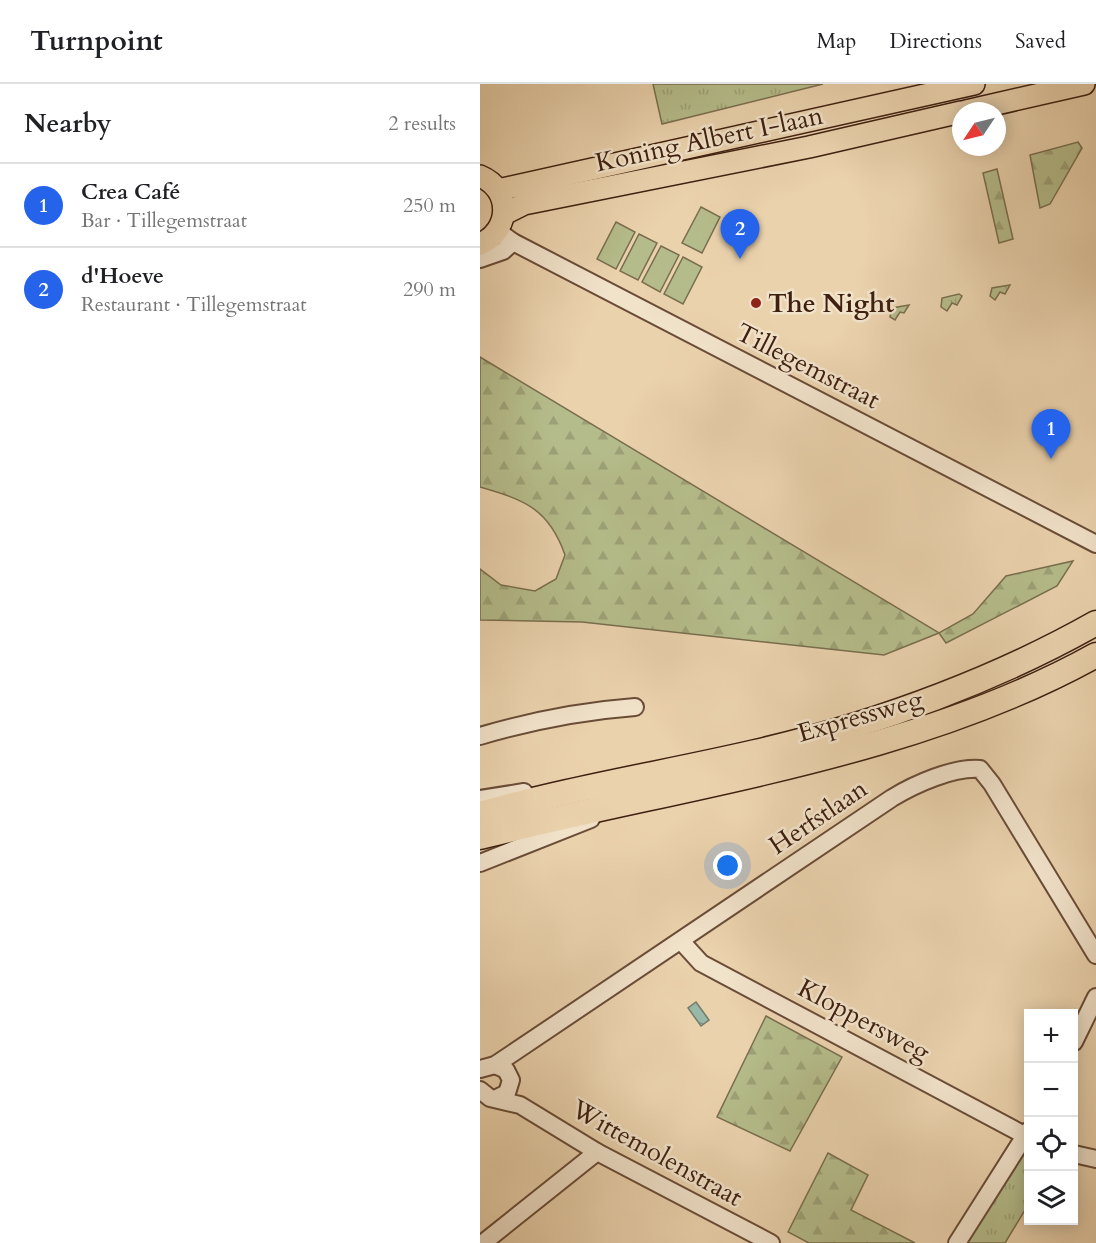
<!DOCTYPE html>
<html lang="en">
<head>
<meta charset="utf-8">
<style>
  body { margin:0; font-family:Cardo,serif; background:#f6f6f6; color:#202124 }
  .controls { position:absolute; right:18px; bottom:18px; display:grid; overflow:hidden; border-radius:0px; box-shadow:0 3px 15px #0003 }
  .controls button { width:54px; height:54px; display:grid; place-items:center; padding:0; border:0; border-bottom:2px solid #e0e0e0; background:#fff; color:#202124; font:30px sans-serif }
  .compass { position:absolute; left:472px; top:18px; width:54px; height:54px; border-radius:50%; background:#fff; box-shadow:0 3px 15px #0003; rotate:235deg }
  .you { position:absolute; left:248px; top:782px; width:21px; height:21px; margin:-15px; border:4px solid #fff; border-radius:50%; background:#1a73e8; box-shadow:0 0 0 9px #1a73e833 }
  .badge { display:grid; place-items:center; width:39px; height:39px; border-radius:50%; background:#2563eb; color:#fff; font-size:20px; font-weight:700 }
  .pin { position:absolute; translate:-50% -50px; filter:drop-shadow(0 2px 3px #0008) }
  .pin::after { content:''; position:absolute; top:32px; width:21px; height:18px; background:inherit; clip-path:polygon(0 0,100% 0,50% 100%) }
  .list { margin:0; padding:0; list-style:none }
  h2 { display:flex; justify-content:space-between; align-items:center; height:78px; margin:0; padding:0 24px; font-size:26px }
  h2 small { font-size:20px; font-weight:400; color:#757577 }
  .list li { display:grid; grid-template-columns:39px 1fr auto; gap:18px; align-items:center; box-sizing:border-box; height:84px; padding:0 24px; border-top:2px solid #e0e0e0 }
  .list b { display:block; font-size:22px; white-space:nowrap }
  .list p { margin:0; font-size:20px; white-space:nowrap; color:#757577 }
  .list em { font-size:20px; font-style:normal; color:#757577 }
  .icon { flex:none; width:33px; height:33px; fill:none; stroke:currentColor; stroke-width:2; stroke-linecap:round; stroke-linejoin:round }
  .map { position:relative; flex:none; width:616px; height:1159px; overflow:hidden }
  header { display:flex; align-items:center; gap:36px; box-sizing:border-box; height:84px; padding:0 30px; background:#fff; border-bottom:2px solid #e0e0e0 }
  header strong { font-size:28px }
  nav { display:flex; gap:33px; margin-inline-start:auto; font-size:21px }
  main { display:flex }
  aside { flex:1; background:#fff }
  .map>svg:first-child { display:block }
  .grass { fill:url(#grass-tufts); stroke:#7a6e4e; stroke-width:1.5 }
  .forest { fill:url(#forest-firs); stroke:#7a6e4e; stroke-width:1.5 }
  .pitch { fill:#b5bc8b; stroke:#7a6e4e; stroke-width:1.5 }
  .water { fill:url(#water-ripples); stroke:#747b6b; stroke-width:1.5 }
  .lines { fill:none; stroke-linecap:round; stroke-linejoin:round }
  .minor-casing { stroke:#6a4c37; stroke-width:20 }
  .major-casing { stroke:#3f2010; stroke-width:24 }
  .highway-casing { stroke:#3f2010; stroke-width:27 }
  .minor { stroke:#f1e2ca; stroke-width:16 }
  .major { stroke:#ead2ad; stroke-width:21 }
  .highway { stroke:#ead2ad; stroke-width:24 }
  .poi-dot { fill:#8f2418; stroke:#f1e2ca; stroke-width:2 }
  .labels { text-anchor:middle; dominant-baseline:central; stroke-width:5; stroke-linejoin:round; paint-order:stroke }
  .street-label { font-size:26px; fill:#3f2010; stroke:#f1e2ca }
  .poi-label { font-size:26px; font-weight:bold; fill:#3f2010; stroke:#f1e2ca; text-anchor:start }
</style>
</head>
<body>
<header>
<strong>Turnpoint</strong>
<nav><a>Map</a><a>Directions</a><a>Saved</a></nav>
</header>
<main>
<aside>
<h2>Nearby<small>2 results</small></h2>
<ul class="list">
<li><span class="badge">1</span><div><b>Crea Café</b><p>Bar · Tillegemstraat</p></div><em>250 m</em></li>
<li><span class="badge">2</span><div><b>d'Hoeve</b><p>Restaurant · Tillegemstraat</p></div><em>290 m</em></li>
</ul>
</aside>
<div class="map">
<svg width="616" height="1159" viewBox="0 0 616 1159">
  <defs>
    <pattern id="grass-tufts" width="24" height="20" patternUnits="userSpaceOnUse" patternTransform="scale(1.5)"><rect width="24" height="20" fill="#b5bc8b"/><path d="M3 7l-1-3M5 7V3M7 7l1-3M15 17l-1-3M17 17v-4M19 17l1-3" fill="none" stroke="#9da177"/></pattern>
    <pattern id="forest-firs" width="22" height="20" patternUnits="userSpaceOnUse" patternTransform="scale(1.5)"><rect width="22" height="20" fill="#b5bc8b"/><path d="M5 1l3.5 6h-7zM16 11l3.5 6h-7z" fill="#9da177"/></pattern>
    <pattern id="water-ripples" width="26" height="14" patternUnits="userSpaceOnUse" patternTransform="scale(1.5)"><rect width="26" height="14" fill="#98b8a8"/><path d="M2 4q2-2 4 0t4 0M15 11q2-2 4 0t4 0" fill="none" stroke="#7d9587"/></pattern>
  </defs>
  <rect width="100%" height="100%" fill="#ead2ad"/>
  <filter id="stains"><feTurbulence type="fractalNoise" baseFrequency=".00333" numOctaves="4"/><feColorMatrix values="0 0 0 0 .2 0 0 0 0 .09 0 0 0 0 .02 0 0 0 .5 -.17"/></filter>
  <radialGradient id="worn" r=".72"><stop offset=".6" stop-color="#630" stop-opacity="0"/><stop offset="1" stop-color="#630" stop-opacity=".3"/></radialGradient>
  <g class="grass">
    <polygon points="173,0 343,0 182,40"/>
    <polygon points="530,201 525,210 520,208 515,216 510,212 512,204"/>
    <polygon points="479,210 482,212 477,221 472,219 467,227 461,223 462,214"/>
    <polygon points="429,221 424,229 420,228 415,236 410,233 412,224"/>
    <polygon points="548,1063 548,1121 525,1159 484,1159"/>
  </g>
  <g class="forest">
    <polygon points="598,58 602,64 570,120 560,124 550,71"/>
    <polygon points="517,85 533,155 519,159 503,89"/>
    <path d="M0,273L459,549L493,530L526,492L593,477L577,502L466,559L459,549L404,571L102,538L0,536V485L21,501L55,507L76,495L85,471C69,425 45,416 0,403Z"/>
    <polygon points="286,932 362,973 310,1067 237,1033"/>
    <polygon points="348,1069 388,1091 371,1126 435,1159 329,1159 308,1148"/>
  </g>
  <g class="pitch">
    <polygon points="221,123 240,133 222,169 202,159"/>
    <polygon points="136,138 155,148 136,185 117,175"/>
    <polygon points="159,150 177,159 158,196 140,187"/>
    <polygon points="181,162 199,171 180,208 162,198"/>
    <polygon points="203,173 222,183 203,220 184,210"/>
  </g>
  <polygon class="water" points="216,918 229,936 221,942 208,924"/>
  <g class="lines">
    <g class="minor-casing">
      <g id="minor">
        <polyline points="18,147 33,158 616,460"/>
        <polyline points="0,175 23,167 33,158"/>
        <path d="M0,652C51,637 102,627 155,623"/>
        <polyline points="0,715 44,708"/>
        <polyline points="0,779 111,735"/>
        <polyline points="201,857 221,879 548,1053"/>
        <polyline points="594,958 616,913"/>
        <polyline points="15,981 26,986 31,996 27,1009 17,1014"/>
        <path d="M0,985L15,981L33,969L412,714C435,700 473,683 500,685L512,700L616,871"/>
        <polyline points="0,1006 10,1014 40,1021 117,1068 291,1159"/>
        <polyline points="594,1070 616,1075"/>
        <polyline points="3,1159 117,1068"/>
        <polyline points="477,1159 548,1047"/>
      </g>
    </g>
    <g class="major-casing">
      <g id="major">
        <polyline points="486,27 604,0"/>
        <path d="M0,92C32,105 31,147 0,160"/>
        <polyline points="18,106 494,0"/>
        <polyline points="24,130 44,120 329,63 481,28"/>
      </g>
    </g>
    <g class="highway-casing">
      <g id="highway">
        <path d="M0,730C122,695 251,680 373,642C456,616 540,582 616,539"/>
        <path d="M0,753C203,701 431,674 616,571"/>
      </g>
    </g>
    <use href="#minor" class="minor"/>
    <use href="#major" class="major"/>
    <use href="#highway" class="highway"/>
  </g>
  <circle class="poi-dot" cx="276" cy="219" r="6"/>
  <g class="labels">
    <g class="street-label">
      <text transform="translate(229 55) rotate(-12)">Koning Albert I-laan</text>
      <text transform="translate(328 282) rotate(27)">Tillegemstraat</text>
      <text transform="translate(380 632) rotate(-16)">Expressweg</text>
      <text transform="translate(338 733) rotate(-34)">Herfstlaan</text>
      <text transform="translate(384 936) rotate(28)">Kloppersweg</text>
      <text transform="translate(177 1069) rotate(29)">Wittemolenstraat</text>
    </g>
    <g class="poi-label">
      <text x="288" y="219">The Night</text>
    </g>
  </g>
  <rect width="100%" height="100%" filter="url(#stains)"/>
  <rect width="100%" height="100%" fill="url(#worn)"/>
</svg>
<div class="controls">
<button>+</button>
<button>−</button>
<button><svg class="icon" aria-label="locate" viewBox="0 0 24 24"><circle cx="12" cy="12" r="6"/><path d="M12 2v4M12 18v4M2 12h4M18 12h4"/></svg></button>
<button><svg class="icon" aria-label="layers" viewBox="0 0 24 24"><path d="M12 4l9 5-9 5-9-5zM3 14l9 5 9-5"/></svg></button>
</div>
<svg class="compass" viewBox="-18 -18 36 36"><path d="M0-13l5 13h-10z" fill="#e53935"/><path d="M0 13l5-13h-10z" fill="#757577"/></svg>
<div class="you"></div>
<div class="pin badge" style="left:571px;top:375px">1</div>
<div class="pin badge" style="left:260px;top:175px">2</div>
</div>
</main>
</body>
</html>
